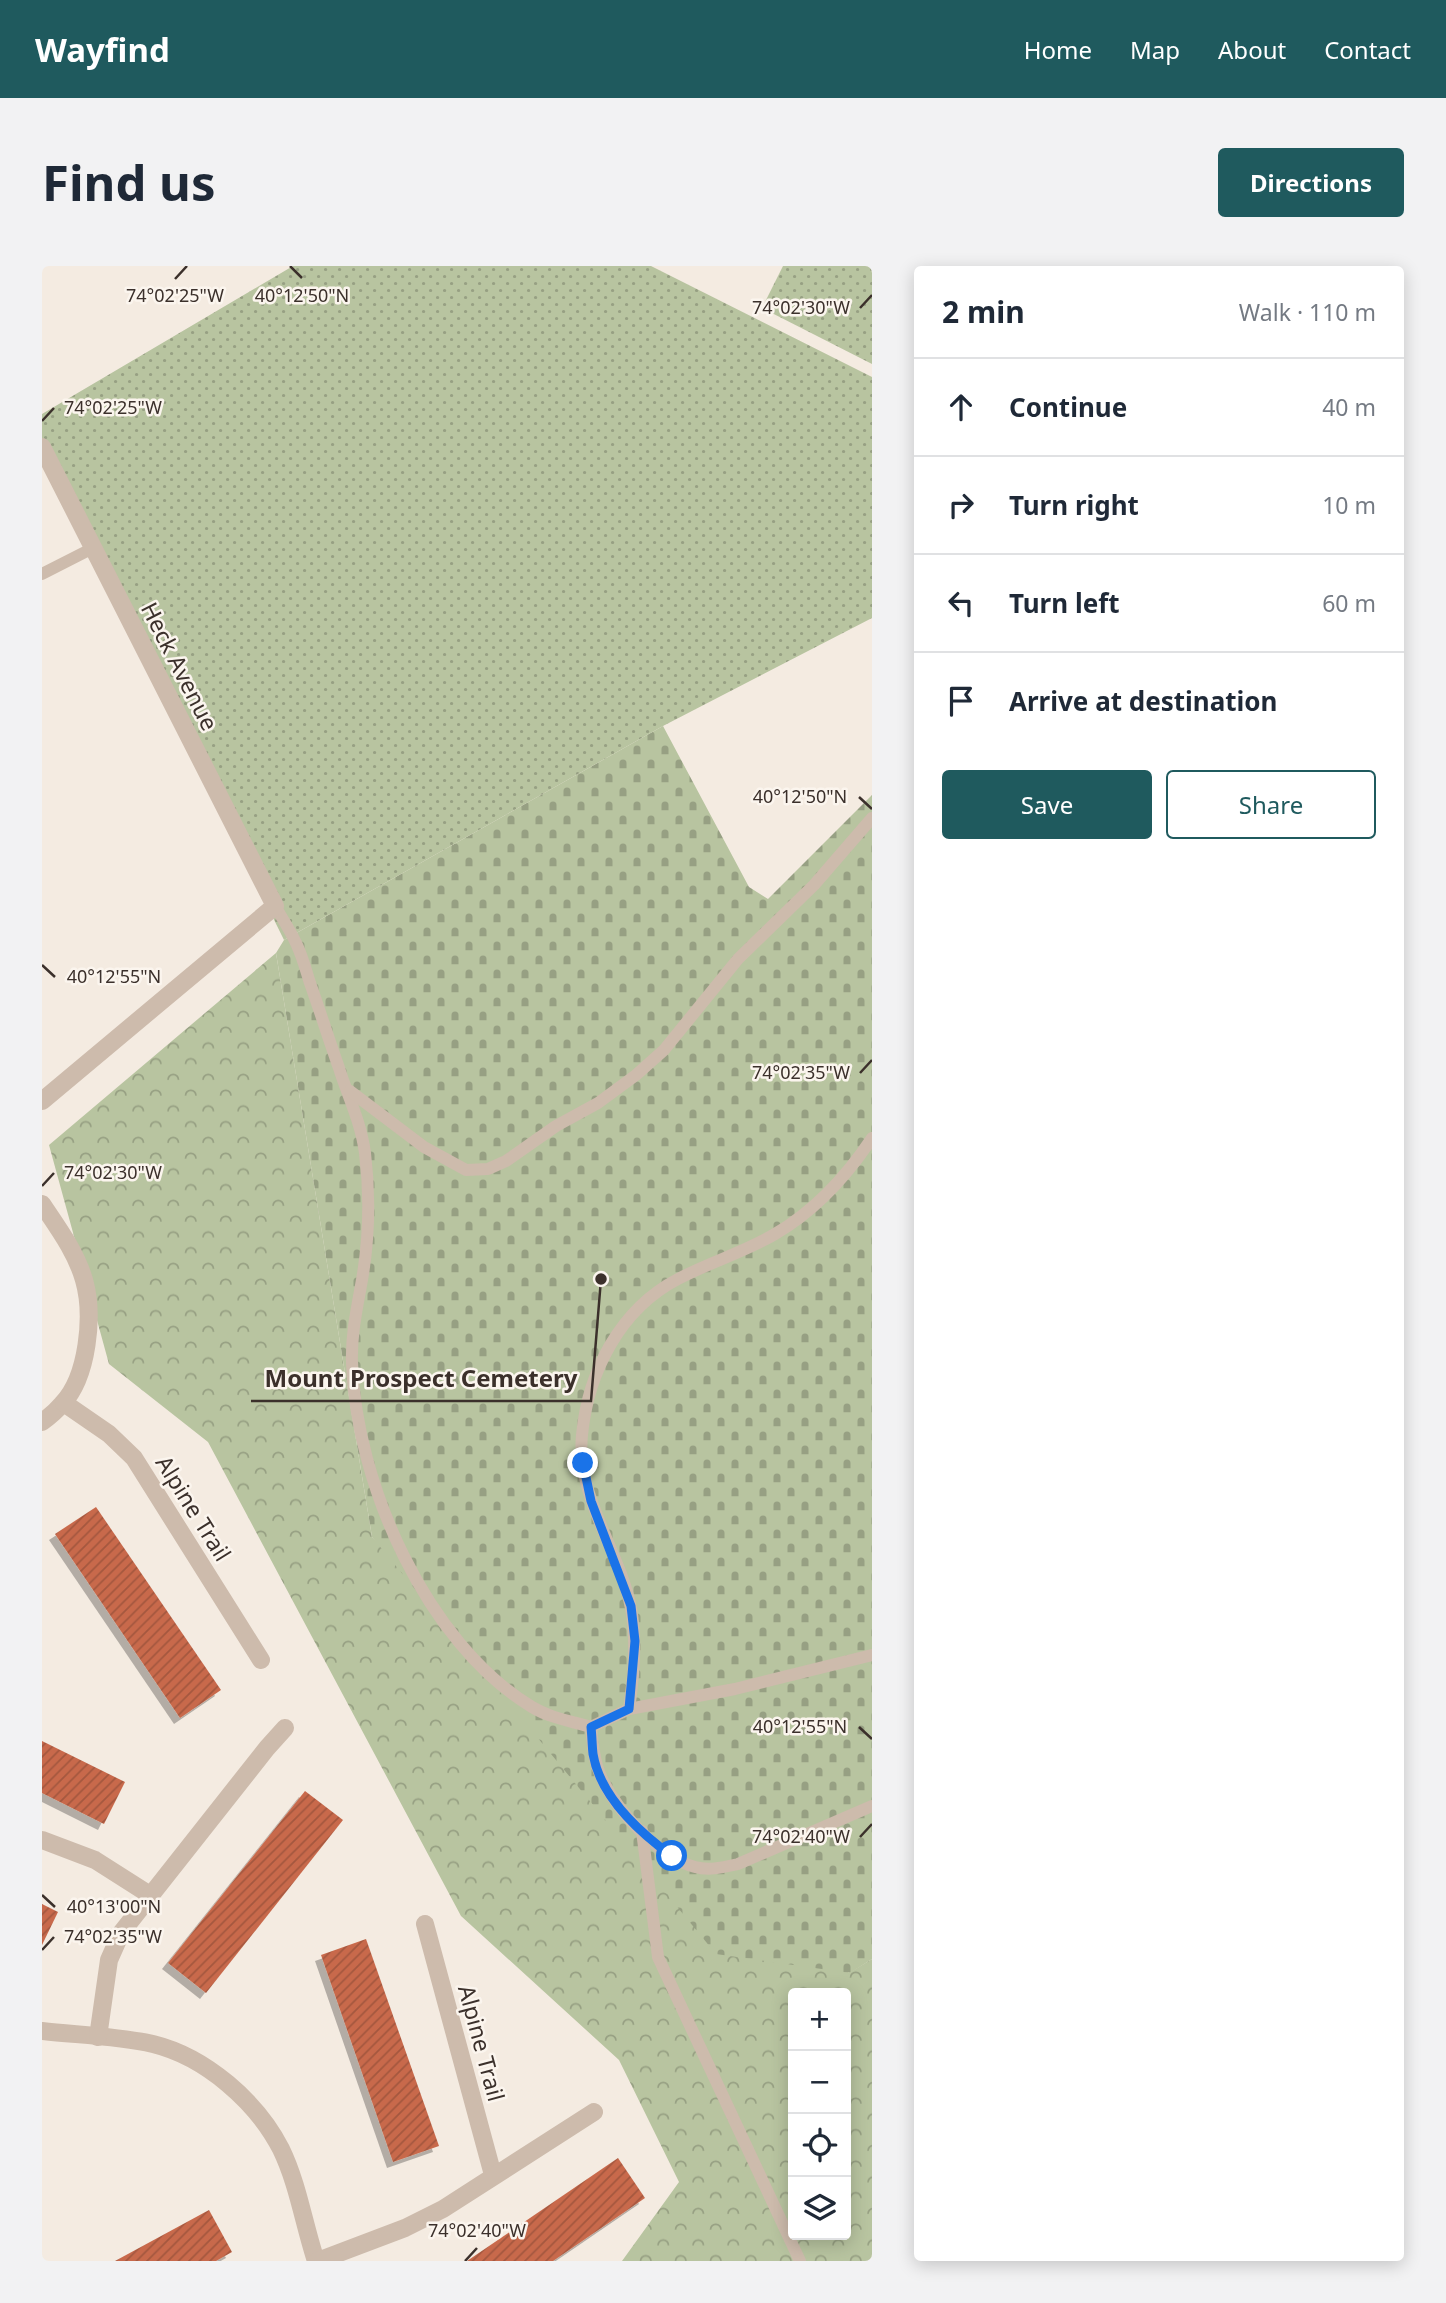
<!DOCTYPE html>
<html lang="en">
<head>
<meta charset="utf-8">
<style>
  body { margin:0; font-family:"Noto Sans",sans-serif; background:#f2f2f3; color:#1f2937 }
  .controls { position:absolute; right:21px; bottom:21px; display:grid; overflow:hidden; border-radius:7px; box-shadow:0 4px 18px #0003 }
  .controls button { width:63px; height:63px; display:grid; place-items:center; padding:0; border:0; border-bottom:2px solid #e0e1e3; background:#fff; color:#1f2937; font:35px sans-serif }
  .stop { position:absolute; width:21px; height:21px; margin:-16px; border:5px solid #1a73e8; border-radius:50%; background:#fff }
  .stop.end { background:#1a73e8; border-color:#fff; box-shadow:0 2px 7px #0008 }
  .list { margin:0; padding:0; list-style:none }
  h2 { display:flex; justify-content:space-between; align-items:center; height:91px; margin:0; padding:0 28px; font-size:30px }
  h2 small { font-size:23px; font-weight:400; color:#747a83 }
  .list li { display:grid; grid-template-columns:46px 1fr auto; gap:21px; align-items:center; box-sizing:border-box; height:98px; padding:0 28px; border-top:2px solid #e0e1e3 }
  .list b { display:block; font-size:26px; white-space:nowrap }
  .list em { font-size:23px; font-style:normal; color:#747a83 }
  .actions { display:flex; gap:14px; padding:21px 28px }
  .actions a { flex:1; padding:16px 0; border:2px solid #1f5a5e; border-radius:7px; text-align:center; font-size:24px; color:#1f5a5e }
  .actions .main { background:#1f5a5e; color:#fff }
  .icon { flex:none; width:38px; height:38px; fill:none; stroke:currentColor; stroke-width:2; stroke-linecap:round; stroke-linejoin:round }
  .map { position:relative; flex:none; width:830px; height:1995px; overflow:hidden; border-radius:7px }
  header { display:flex; align-items:center; gap:42px; box-sizing:border-box; height:98px; padding:0 35px; background:#1f5a5e; color:#fff }
  header strong { font-size:33px }
  nav { display:flex; gap:38px; margin-inline-start:auto; font-size:24px }
  .intro { display:flex; align-items:center; justify-content:space-between; box-sizing:border-box; height:168px; padding:0 42px }
  h1 { margin:0; font-size:49px }
  .button { padding:18px 32px; border-radius:7px; background:#1f5a5e; color:#fff; font-size:24px; font-weight:700 }
  main { display:flex; gap:42px; padding:0 42px }
  aside { flex:1; background:#fff; border-radius:7px; box-shadow:0 4px 18px #0003 }
  .map>svg:first-child { display:block }
  .forest { fill:url(#forest-crowns); fill-rule:evenodd }
  .cemetery { fill:url(#cemetery-stones) }
  .park { fill:url(#park-dots) }
  .building { fill:url(#building-hatch); filter:url(#shadow) }
  .lines { fill:none; stroke-linecap:round; stroke-linejoin:round }
  .service { stroke:#cdbbac; stroke-width:12 }
  .minor { stroke:#cdbbac; stroke-width:18 }
  .route { stroke:#1a73e8; stroke-width:9 }
  .ticks { fill:none; stroke:#3b302b; stroke-width:2.5 }
  .labels { text-anchor:middle; dominant-baseline:central; stroke-width:5; stroke-linejoin:round; paint-order:stroke }
  .street-label { font-size:23px; fill:#3b302b; stroke:#fbf5ee }
  .ticks-label { font-size:18px; text-anchor:middle; fill:#3b302b; stroke:#fbf5ee; stroke-width:5; stroke-linejoin:round; paint-order:stroke }
  .leader { fill:none; stroke:#3b302b; stroke-width:2.5 }
  .callout-dot { fill:#3b302b; stroke:#fbf5ee; stroke-width:2.5 }
  .callout-label { font-size:24px; text-anchor:middle; font-weight:bold; fill:#3b302b; stroke:#fbf5ee; stroke-width:5; stroke-linejoin:round; paint-order:stroke }
</style>
</head>
<body>
<header>
<strong>Wayfind</strong>
<nav><a>Home</a><a>Map</a><a>About</a><a>Contact</a></nav>
</header>
<div class="intro"><h1>Find us</h1><a class="button">Directions</a></div>
<main>
<div class="map">
<svg width="830" height="1995" viewBox="0 0 830 1995">
  <defs>
    <pattern id="forest-crowns" width="20" height="18" patternUnits="userSpaceOnUse" patternTransform="scale(1.75)"><rect width="20" height="18" fill="#b8c4a0"/><path d="M2 6a3 3 0 1 1 6 0M12 15a3 3 0 1 1 6 0" fill="none" stroke="#97a083"/></pattern>
    <pattern id="cemetery-stones" width="16" height="16" patternUnits="userSpaceOnUse" patternTransform="scale(1.75)"><rect width="16" height="16" fill="#b8c4a0"/><path d="M2 7V4a2 2 0 0 1 4 0v3zM10 15v-3a2 2 0 0 1 4 0v3z" fill="#97a083"/></pattern>
    <pattern id="park-dots" width="8" height="8" patternUnits="userSpaceOnUse" patternTransform="scale(1.75)"><rect width="8" height="8" fill="#b8c4a0"/><path d="M2 2h.1M6 6h.1" fill="none" stroke="#97a083" stroke-width="1.8" stroke-linecap="round"/></pattern>
    <pattern id="building-hatch" width="6" height="6" patternUnits="userSpaceOnUse" patternTransform="scale(1.75)"><rect width="6" height="6" fill="#c8694b"/><path d="M-1 1l2-2M0 6l6-6M5 7l2-2" fill="none" stroke="#a4573f"/></pattern>
    <filter id="shadow"><feDropShadow dx="-6" dy="6" stdDeviation="0" flood-color="#0004"/></filter>
  </defs>
  <rect width="100%" height="100%" fill="#f4ebe1"/>
  <path class="forest" d="M234,687L330,1271L807,1707L830,1693V1995H580L637,1916L577,1794L419,1650L166,1176L67,1098L7,879ZM751,1727H804V1969H751Z"/>
  <polygon class="cemetery" points="621,460 707,621 726,633 830,529 830,1693 808,1707 674,1688 330,1271 234,687 242,674"/>
  <g class="park">
    <polygon points="251,0 609,0 830,111 830,352 621,460 242,674 0,184 0,148"/>
    <polygon points="741,0 830,0 830,98 720,42"/>
  </g>
  <g class="building">
    <polygon points="54,1241 179,1424 138,1452 13,1268"/>
    <polygon points="0,1475 83,1516 62,1558 0,1527"/>
    <polygon points="263,1525 301,1554 164,1727 126,1697"/>
    <polygon points="0,1638 16,1646 0,1679"/>
    <polygon points="324,1673 397,1880 351,1896 279,1689"/>
    <polygon points="576,1892 603,1932 511,1995 425,1995"/>
    <polygon points="167,1944 190,1986 174,1995 73,1995"/>
  </g>
  <g class="lines">
    <g class="service">
      <polyline points="0,308 51,282"/>
      <path d="M233,640C240,652 248,664 254,677C260,689 264,704 268,717C278,745 287,774 297,802C306,831 319,856 323,887C328,928 327,973 320,1014C315,1042 309,1068 310,1097C314,1217 384,1377 490,1441C508,1452 529,1455 549,1461C551,1477 551,1493 558,1508C572,1542 617,1592 653,1601C668,1605 682,1601 696,1598L830,1540"/>
      <polyline points="308,825 382,881 424,904 446,903 464,895 514,860 556,837 594,809 622,784 696,693 772,619 830,552"/>
      <path d="M587,1443C592,1410 595,1375 589,1342C577,1283 534,1231 540,1169C546,1106 578,1043 636,1013C668,996 703,986 733,968C774,944 804,911 830,872"/>
      <polyline points="549,1461 587,1443 693,1423 830,1389"/>
      <polyline points="600,1565 616,1691 758,1995"/>
    </g>
    <g class="minor">
      <polyline points="0,181 233,640 0,835"/>
      <path d="M0,938C16,962 34,986 42,1014C52,1049 46,1111 20,1138C14,1145 7,1151 0,1156"/>
      <polyline points="22,1137 67,1168 92,1192 219,1394"/>
      <polyline points="0,1574 53,1594 108,1629"/>
      <polyline points="383,1658 451,1909"/>
      <path d="M0,1765C36,1769 75,1770 111,1778C164,1791 215,1836 239,1883C256,1918 262,1959 274,1995"/>
      <polyline points="56,1771 67,1694 79,1667 225,1482 243,1462"/>
      <polyline points="276,1995 363,1962 401,1943 552,1846"/>
    </g>
  </g>
  <g class="lines">
    <path class="route" d="M541,1197L549,1235L589,1340L593,1375L587,1443L549,1461C550,1470 550,1479 551,1488C558,1530 597,1566 630,1590"/>
  </g>
  <path class="ticks" d="M248,0L260,12M133,13L145,0M818,42L830,29M0,155L12,142M817,531L830,543M0,699L13,711M818,807L830,794M0,920L12,907M817,1461L830,1473M818,1571L830,1558M0,1629L13,1641M0,1684L12,1671M423,1995L435,1982"/>
  <g class="labels">
    <g class="street-label">
      <text transform="translate(138 400) rotate(63)">Heck Avenue</text>
      <text transform="translate(152 1242) rotate(58)">Alpine Trail</text>
      <text transform="translate(440 1777) rotate(75)">Alpine Trail</text>
    </g>
  </g>
  <g class="ticks-label">
    <text x="260" y="36">40°12'50"N</text>
    <text x="133" y="36">74°02'25"W</text>
    <text x="759" y="48">74°02'30"W</text>
    <text x="71" y="148">74°02'25"W</text>
    <text x="758" y="537">40°12'50"N</text>
    <text x="72" y="717">40°12'55"N</text>
    <text x="759" y="813">74°02'35"W</text>
    <text x="71" y="913">74°02'30"W</text>
    <text x="758" y="1467">40°12'55"N</text>
    <text x="759" y="1577">74°02'40"W</text>
    <text x="72" y="1647">40°13'00"N</text>
    <text x="71" y="1677">74°02'35"W</text>
    <text x="435" y="1971">74°02'40"W</text>
  </g>
  <path class="leader" d="M559 1013L549 1135H209"/>
  <circle class="callout-dot" cx="559" cy="1013" r="7"/>
  <g class="callout-label">
    <text x="379" y="1121">Mount Prospect Cemetery</text>
  </g>
</svg>
<div class="controls">
<button>+</button>
<button>−</button>
<button><svg class="icon" aria-label="locate" viewBox="0 0 24 24"><circle cx="12" cy="12" r="6"/><path d="M12 2v4M12 18v4M2 12h4M18 12h4"/></svg></button>
<button><svg class="icon" aria-label="layers" viewBox="0 0 24 24"><path d="M12 4l9 5-9 5-9-5zM3 14l9 5 9-5"/></svg></button>
</div>
<div class="stop" style="left:630px;top:1590px"></div>
<div class="stop end" style="left:541px;top:1197px"></div>
</div>
<aside>
<h2>2 min<small>Walk · 110 m</small></h2>
<ul class="list">
<li><svg class="icon" aria-label="ahead" viewBox="0 0 24 24"><path d="M12 20V5M6 11l6-6 6 6"/></svg><div><b>Continue</b></div><em>40 m</em></li>
<li><svg class="icon" aria-label="right" viewBox="0 0 24 24"><path d="M7 20v-9h11M14 6l5 5-5 5"/></svg><div><b>Turn right</b></div><em>10 m</em></li>
<li><svg class="icon" aria-label="left" viewBox="0 0 24 24"><path d="M17 20v-9H6M10 6l-5 5 5 5"/></svg><div><b>Turn left</b></div><em>60 m</em></li>
<li><svg class="icon" aria-label="arrive" viewBox="0 0 24 24"><path d="M6 21V4h12l-3 4 3 4H6"/></svg><div><b>Arrive at destination</b></div></li>
</ul>
<div class="actions"><a class="main">Save</a><a>Share</a></div>
</aside>
</main>
</body>
</html>
